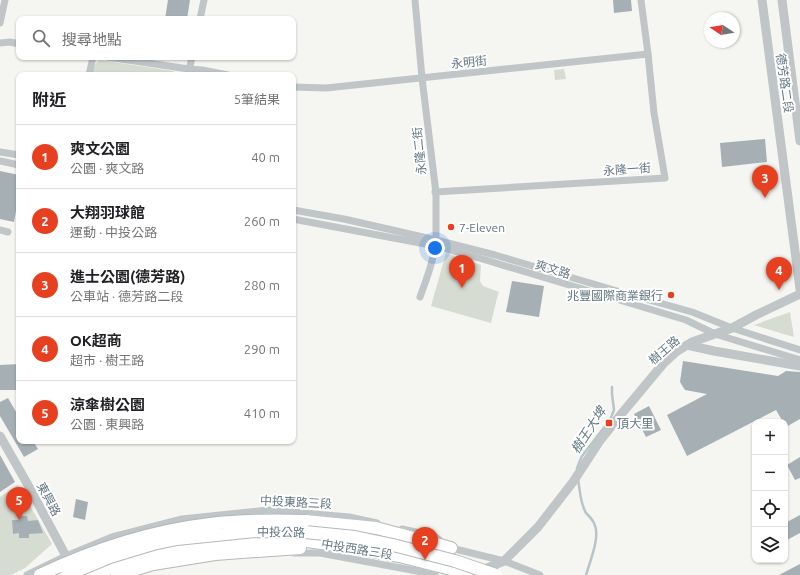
<!DOCTYPE html>
<html lang="zh-TW">
<head>
<meta charset="utf-8">
<style>
  body { margin:0; font-family:Ubuntu,"Noto Sans TC",sans-serif; background:#f2f2f2; color:#202124 }
  .controls { position:absolute; right:12px; bottom:12px; display:grid; overflow:hidden; border-radius:8px; box-shadow:0 1px 3px #0004 }
  .controls button { width:36px; height:36px; display:grid; place-items:center; padding:0; border:0; border-bottom:1px solid #e0e0e0; background:#fff; color:#202124; font:20px sans-serif }
  .compass { position:absolute; left:704px; top:12px; width:36px; height:36px; border-radius:50%; background:#fff; box-shadow:0 1px 3px #0004; rotate:282deg }
  .you { position:absolute; left:435px; top:248px; width:14px; height:14px; margin:-10px; border:3px solid #fff; border-radius:50%; background:#1a73e8; box-shadow:0 0 0 6px #1a73e833 }
  .badge { display:grid; place-items:center; width:26px; height:26px; border-radius:50%; background:#e64020; color:#fff; font-size:13px; font-weight:700 }
  .pin { position:absolute; translate:-50% -33px; filter:drop-shadow(0 1px 2px #0008) }
  .pin::after { content:''; position:absolute; top:21px; width:14px; height:12px; background:inherit; clip-path:polygon(0 0,100% 0,50% 100%) }
  .list { margin:0; padding:0; list-style:none }
  h2 { display:flex; justify-content:space-between; align-items:center; height:52px; margin:0; padding:0 16px; font-size:17px }
  h2 small { font-size:13px; font-weight:400; color:#757577 }
  .list li { display:grid; grid-template-columns:26px 1fr auto; gap:12px; align-items:center; box-sizing:border-box; height:64px; padding:0 16px; border-top:1px solid #e0e0e0 }
  .list b { display:block; font-size:15px; white-space:nowrap }
  .list p { margin:0; font-size:13px; white-space:nowrap; color:#757577 }
  .list em { font-size:13px; font-style:normal; color:#757577 }
  .icon { flex:none; width:22px; height:22px; fill:none; stroke:currentColor; stroke-width:2; stroke-linecap:round; stroke-linejoin:round }
  .map { position:relative; flex:none; width:800px; height:575px; overflow:hidden }
  .search { position:absolute; background:#fff; box-shadow:0 1px 3px #0004; left:16px; top:16px; width:280px; height:44px; display:flex; align-items:center; gap:10px; box-sizing:border-box; padding:0 14px; border-radius:8px; color:#757577; font-size:15px }
  .panel { position:absolute; background:#fff; box-shadow:0 1px 3px #0004; left:16px; top:72px; width:280px; height:372px; border-radius:8px }
  .map>svg:first-child { display:block }
  .green { fill:#d6dcd2 }
  .lines { fill:none; stroke-linecap:round; stroke-linejoin:round }
  .stream { stroke:#b7c5c8; stroke-width:2.5 }
  .building { fill:#a6b0b4 }
  .primary-casing { stroke:#b3b8bb; stroke-width:14 }
  .minor { stroke:#c0c5c7; stroke-width:7 }
  .tertiary { stroke:#c0c5c7; stroke-width:9 }
  .primary { stroke:#fff; stroke-width:12 }
  .primary-bridge-casing { stroke:#b3b8bb; stroke-width:14; stroke-linecap:butt }
  .primary-bridge { stroke:#fff; stroke-width:12 }
  .poi-dot { fill:#e64020; stroke:#fff; stroke-width:1.5 }
  .labels { text-anchor:middle; dominant-baseline:central; stroke-width:4; stroke-linejoin:round; paint-order:stroke }
  .street-label { font-size:12px; fill:#637783; stroke:#fff }
  .poi-label { font-size:12px; fill:#637783; stroke:#fff; text-anchor:start }
  .water-label { font-size:13px; font-style:italic; fill:#5f7980; stroke:#fff }
</style>
</head>
<body>
<div class="map">
<svg width="800" height="575" viewBox="0 0 800 575">
  <rect width="100%" height="100%" fill="#f5f5f1"/>
  <g class="green">
    <path d="M100,60L173,71L178,75H92C94,69 94,63 100,60Z"/>
    <polygon points="564,69 566,79 555,80 554,70"/>
    <polygon points="446,253 481,265 480,281 483,286 499,292 497,298 491,323 431,306"/>
    <polygon points="790,312 794,337 754,325"/>
    <polygon points="18,485 52,544 25,568 11,575 0,575 0,497"/>
  </g>
  <g class="lines">
    <g class="stream">
      <polyline points="577,468 582,456 610,420 614,410 612,394 612,387"/>
      <path d="M578,479C580,490 580,503 586,513C589,516 592,519 594,523C601,536 590,561 586,575"/>
    </g>
  </g>
  <g class="building">
    <polygon points="168,0 190,0 187,19 165,19"/>
    <polygon points="613,0 631,0 632,11 614,13"/>
    <polygon points="765,139 767,162 722,167 720,143"/>
    <polygon points="0,171 19,175 19,205 17,205 14,222 0,219"/>
    <polygon points="512,281 544,286 539,317 506,312"/>
    <polygon points="683,361 778,376 786,371 800,372 800,419 786,427 785,422 783,422 776,410 687,456 667,415 707,394 685,390 680,382"/>
    <polygon points="19,364 19,390 0,390 0,365"/>
    <polygon points="8,398 19,417 19,441 33,441 38,449 24,457 0,416 0,402"/>
    <polygon points="649,406 661,430 646,437 634,414"/>
    <polygon points="0,455 15,482 0,492"/>
    <polygon points="800,457 800,478 795,480 787,465"/>
    <polygon points="76,499 88,502 85,520 73,517"/>
    <polygon points="800,515 800,533 785,541 785,523"/>
    <polygon points="19,516 27,516 28,521 38,520 43,533 29,534 29,538 19,538 19,533 13,534 12,520 19,520"/>
    <polygon points="800,564 800,575 779,575"/>
  </g>
  <g class="lines">
    <g class="primary-casing">
      <g id="primary">
        <polyline points="305,521 376,528 451,548"/>
        <polyline points="92,575 150,553 251,541 299,540 351,547 399,556 451,569 467,575"/>
        <polyline points="117,575 153,564 215,554 300,548"/>
      </g>
    </g>
    <g class="minor">
      <path d="M415,0L422,78L436,193V240C434,259 427,278 420,297"/>
      <polyline points="200,19 204,0"/>
      <polyline points="0,23 5,0"/>
      <polyline points="0,43 10,42 19,44"/>
      <polyline points="107,57 189,69 202,70 228,75"/>
      <polyline points="89,75 93,57"/>
      <polyline points="188,75 192,57"/>
      <polyline points="293,87 326,88 648,54"/>
      <polyline points="0,152 19,155"/>
      <polyline points="0,161 19,165"/>
      <polyline points="435,192 665,178 654,113 648,54 641,0"/>
      <polyline points="293,210 344,219 436,240 495,255 624,293 692,312 732,328 800,350"/>
      <polyline points="293,219 436,246 479,258 686,320 715,334 800,360"/>
      <polyline points="0,230 8,232"/>
      <polyline points="402,529 434,536 451,548 504,561 540,575"/>
      <polyline points="294,553 320,553 422,572 435,575"/>
      <polyline points="27,575 66,556 112,537 182,519 268,510 349,517 377,523"/>
    </g>
    <g class="tertiary">
      <polyline points="762,0 800,289"/>
      <polyline points="782,0 800,141"/>
      <polyline points="687,345 714,351 800,366"/>
      <polyline points="0,436 28,485 66,556 72,568"/>
      <polyline points="480,571 504,561 538,527 573,482 599,442 618,418 663,364 676,352 692,342 732,328 756,315 800,294"/>
    </g>
    <use href="#primary" class="primary"/>
    <g class="primary-bridge-casing">
      <g id="primary-bridge">
        <path d="M40,575C93,550 151,531 210,524C241,520 273,520 305,521"/>
        <polyline points="67,575 110,557 153,544 177,539 255,531 305,532 355,537 393,545 455,561 496,575"/>
      </g>
    </g>
    <use href="#primary-bridge" class="primary-bridge"/>
  </g>
  <g class="poi-dot">
    <circle cx="451" cy="227" r="4"/>
    <circle cx="671" cy="295" r="4"/>
    <rect x="605" y="419" width="8" height="8" rx="2"/>
  </g>
  <g class="labels">
    <g class="street-label">
      <text transform="translate(469 62) rotate(-6)">永明街</text>
      <text transform="translate(785 83) rotate(82)">德芳路二段</text>
      <text transform="translate(419 151) rotate(-96)">永隆二街</text>
      <text transform="translate(627 169) rotate(-4)">永隆一街</text>
      <text transform="translate(553 269) rotate(17)">爽文路</text>
      <text transform="translate(664 350) rotate(-41)">樹王路</text>
      <text transform="translate(49 499) rotate(62)">東興路</text>
      <text transform="translate(296 502) rotate(3)">中投東路三段</text>
      <text transform="translate(281 532) rotate(1)">中投公路</text>
      <text transform="translate(357 549) rotate(9)">中投西路三段</text>
    </g>
    <g class="poi-label">
      <text x="459" y="227">7-Eleven</text>
      <text x="663" y="295" text-anchor="end">兆豐國際商業銀行</text>
      <text x="617" y="423">頂大里</text>
    </g>
    <g class="water-label">
      <text transform="translate(588 430) rotate(-57)">樹王大埤</text>
    </g>
  </g>
</svg>
<div class="controls">
<button>+</button>
<button>−</button>
<button><svg class="icon" aria-label="locate" viewBox="0 0 24 24"><circle cx="12" cy="12" r="6"/><path d="M12 2v4M12 18v4M2 12h4M18 12h4"/></svg></button>
<button><svg class="icon" aria-label="layers" viewBox="0 0 24 24"><path d="M12 4l9 5-9 5-9-5zM3 14l9 5 9-5"/></svg></button>
</div>
<svg class="compass" viewBox="-18 -18 36 36"><path d="M0-13l5 13h-10z" fill="#e53935"/><path d="M0 13l5-13h-10z" fill="#757577"/></svg>
<div class="you"></div>
<div class="pin badge" style="left:462px;top:288px">1</div>
<div class="pin badge" style="left:425px;top:560px">2</div>
<div class="pin badge" style="left:765px;top:198px">3</div>
<div class="pin badge" style="left:779px;top:290px">4</div>
<div class="pin badge" style="left:19px;top:520px">5</div>
<div class="search"><svg class="icon" aria-label="search" viewBox="0 0 24 24"><circle cx="10" cy="10" r="6"/><path d="M15 15l6 6"/></svg>搜尋地點</div>
<section class="panel">
<h2>附近<small>5筆結果</small></h2>
<ul class="list">
<li><span class="badge">1</span><div><b>爽文公園</b><p>公園 · 爽文路</p></div><em>40 m</em></li>
<li><span class="badge">2</span><div><b>大翔羽球館</b><p>運動 · 中投公路</p></div><em>260 m</em></li>
<li><span class="badge">3</span><div><b>進士公園(德芳路)</b><p>公車站 · 德芳路二段</p></div><em>280 m</em></li>
<li><span class="badge">4</span><div><b>OK超商</b><p>超市 · 樹王路</p></div><em>290 m</em></li>
<li><span class="badge">5</span><div><b>涼傘樹公園</b><p>公園 · 東興路</p></div><em>410 m</em></li>
</ul>
</section>
</div>
</body>
</html>
